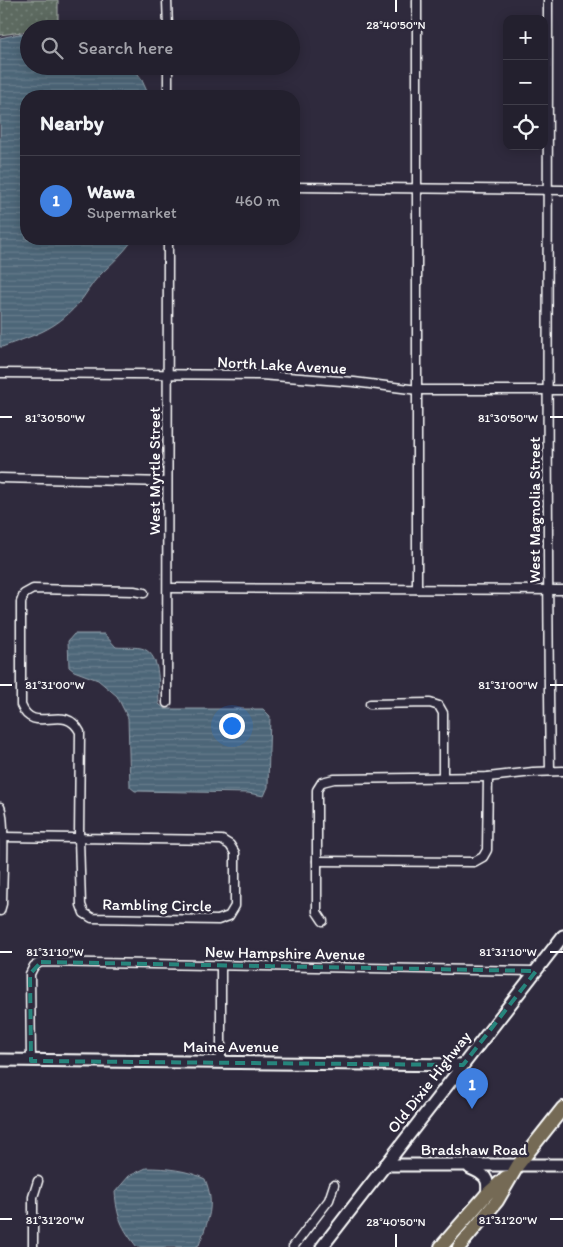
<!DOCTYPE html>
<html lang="en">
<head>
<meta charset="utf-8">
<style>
  body { margin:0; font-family:Itim,sans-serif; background:#2b2836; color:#f1f3f6 }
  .controls { position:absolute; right:15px; top:15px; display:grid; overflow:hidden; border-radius:10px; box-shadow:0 2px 12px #0003 }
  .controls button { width:45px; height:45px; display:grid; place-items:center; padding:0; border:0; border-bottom:1px solid #403e4a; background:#23202e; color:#f1f3f6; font:25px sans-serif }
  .you { position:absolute; left:231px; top:725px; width:18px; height:18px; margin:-12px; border:4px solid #fff; border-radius:50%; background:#1a73e8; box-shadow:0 0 0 8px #1a73e833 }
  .badge { display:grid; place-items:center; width:32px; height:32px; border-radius:50%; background:#1a73e8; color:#fff; font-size:16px; font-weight:700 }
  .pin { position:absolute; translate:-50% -41px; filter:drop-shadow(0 1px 2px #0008) }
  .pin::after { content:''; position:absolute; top:26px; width:18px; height:15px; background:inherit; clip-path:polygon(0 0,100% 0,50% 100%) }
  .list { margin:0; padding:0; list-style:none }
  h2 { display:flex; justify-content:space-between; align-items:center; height:65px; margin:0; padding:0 20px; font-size:21px }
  h2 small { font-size:16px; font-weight:400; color:#a3a3aa }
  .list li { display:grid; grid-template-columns:32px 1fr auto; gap:15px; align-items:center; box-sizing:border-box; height:90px; padding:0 20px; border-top:1px solid #403e4a }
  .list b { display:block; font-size:19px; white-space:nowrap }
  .list p { margin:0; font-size:16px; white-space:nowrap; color:#a3a3aa }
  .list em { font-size:16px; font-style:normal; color:#a3a3aa }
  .icon { flex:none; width:28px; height:28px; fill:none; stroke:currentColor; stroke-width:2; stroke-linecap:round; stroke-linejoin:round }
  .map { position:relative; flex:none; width:563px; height:1247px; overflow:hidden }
  .search { position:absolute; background:#23202e; box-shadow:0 2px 12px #0003; left:20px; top:20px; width:280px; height:55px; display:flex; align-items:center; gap:12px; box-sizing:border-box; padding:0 18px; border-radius:28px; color:#a3a3aa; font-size:19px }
  .panel { position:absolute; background:#23202e; box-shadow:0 2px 12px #0003; left:20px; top:90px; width:280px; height:155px; border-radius:20px }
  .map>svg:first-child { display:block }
  .park { fill:url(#park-dots); stroke:#aeb5b0 }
  .water { fill:url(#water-rules); stroke:#94a3ae }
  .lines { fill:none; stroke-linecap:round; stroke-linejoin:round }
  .street-casing { stroke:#fff; stroke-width:11 }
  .secondary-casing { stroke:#fff; stroke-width:15 }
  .primary-casing { stroke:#fff; stroke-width:16 }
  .street { stroke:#2f2a3d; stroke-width:8 }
  .secondary { stroke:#2f2a3d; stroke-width:11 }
  .primary { stroke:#756b55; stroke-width:12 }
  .marked { fill:none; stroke:#27847c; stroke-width:4; stroke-dasharray:10 6; stroke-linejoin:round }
  .ticks { fill:none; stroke:#fff; stroke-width:2 }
  .labels { text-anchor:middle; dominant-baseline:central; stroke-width:5; stroke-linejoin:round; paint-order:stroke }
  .street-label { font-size:16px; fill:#fff; stroke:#2f2a3d }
  .ticks-label { font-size:12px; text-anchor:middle; fill:#fff; stroke:#2f2a3d; stroke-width:5; stroke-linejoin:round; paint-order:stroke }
</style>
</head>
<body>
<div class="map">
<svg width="563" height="1247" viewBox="0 0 563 1247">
  <defs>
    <pattern id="park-dots" width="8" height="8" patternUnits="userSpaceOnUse" patternTransform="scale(1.25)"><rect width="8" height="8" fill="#5d6b61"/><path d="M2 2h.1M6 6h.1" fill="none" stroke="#758179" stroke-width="1.8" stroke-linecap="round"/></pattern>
    <pattern id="water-rules" width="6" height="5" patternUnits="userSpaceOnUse" patternTransform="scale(1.25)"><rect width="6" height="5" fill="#4d6678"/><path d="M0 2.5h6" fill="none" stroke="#687d8c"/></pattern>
  </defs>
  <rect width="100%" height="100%" fill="#2f2a3d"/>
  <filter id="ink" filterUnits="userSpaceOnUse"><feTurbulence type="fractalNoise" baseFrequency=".02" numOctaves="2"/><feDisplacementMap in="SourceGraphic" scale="10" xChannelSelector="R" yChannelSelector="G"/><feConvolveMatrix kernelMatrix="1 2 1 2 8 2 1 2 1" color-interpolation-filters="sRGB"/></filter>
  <g filter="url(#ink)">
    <polygon class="park" points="0,0 58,0 58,29 29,29 29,31 0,35"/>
    <g class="water">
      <path d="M19,34H29V66H132L141,78L149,96H26V239H133C124,253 111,264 99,276C91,284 86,295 78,304C54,331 34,335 2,347H0V38Z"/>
      <path d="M74,634H104L116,647C124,648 137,646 144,649C162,657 158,688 159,704L165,709H263L270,716L268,787L264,796L248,793L135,791L130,787L128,718L117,696L98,680L74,671L69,667L68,641Z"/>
      <path d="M146,1168C166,1168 188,1170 205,1179C216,1206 208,1220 199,1245L195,1247H137C121,1227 117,1217 115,1192L129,1176Z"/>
    </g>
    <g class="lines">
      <g class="street-casing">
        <g id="street">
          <polyline points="167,0 168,29"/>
          <polyline points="417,0 417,589"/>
          <path d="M548,0C548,257 546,514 550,771"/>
          <polyline points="168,66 168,96"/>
          <polyline points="294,187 563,190"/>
          <polyline points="0,373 260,375 354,382 418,390 563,390"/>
          <polyline points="0,478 167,482"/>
          <polyline points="168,588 563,590"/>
          <polyline points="167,703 168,239"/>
          <polyline points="370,704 430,703 439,706 443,713 443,777"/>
          <path d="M0,807C6,819 2,886 2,904L0,911"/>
          <path d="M3,837L222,840L230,845L235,853V906L229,916L218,920L92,918L84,913L81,905L79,838L80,732C64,701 34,737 21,705V602L24,594L33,589L134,591L144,593"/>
          <polyline points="317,861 474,862 483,857 487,850 488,777"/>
          <polyline points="323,921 317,912 317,790 322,782 334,779 488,777 533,772 563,771"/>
          <polyline points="221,965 221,1063"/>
          <polyline points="31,1061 30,974 34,966 41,962 536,971"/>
          <polyline points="33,1247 33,1197 38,1181"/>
          <polyline points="293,1247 329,1200 334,1185"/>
        </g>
      </g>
      <g class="secondary-casing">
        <g id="secondary">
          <polyline points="0,1060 463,1065"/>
          <polyline points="385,1165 563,1165"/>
          <path d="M470,1168C484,1174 490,1178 487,1194"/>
          <polyline points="322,1247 563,936"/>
        </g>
      </g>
      <g class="primary-casing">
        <g id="primary">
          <polyline points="441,1247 487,1194 506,1177"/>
          <polyline points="459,1247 497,1201 518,1165 563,1108"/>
        </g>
      </g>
      <use href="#street" class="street"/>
      <use href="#secondary" class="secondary"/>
      <use href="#primary" class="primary"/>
    </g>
  </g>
  <path class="marked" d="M41,962L536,971L463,1065L31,1061L30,974Z"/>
  <path class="ticks" d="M396,0V12M0,417H12M550,417H563M0,685H12M550,685H563M0,952H12M550,952H563M0,1219H12M550,1219H563M396,1234V1247"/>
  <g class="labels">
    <g class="street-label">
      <text transform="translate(282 365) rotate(3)">North Lake Avenue</text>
      <text transform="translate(154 471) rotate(-90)">West Myrtle Street</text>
      <text transform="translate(534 510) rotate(-90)">West Magnolia Street</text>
      <text transform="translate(157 905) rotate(1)">Rambling Circle</text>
      <text transform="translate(285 953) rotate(1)">New Hampshire Avenue</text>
      <text x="231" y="1046">Maine Avenue</text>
      <text transform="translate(429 1082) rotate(-52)">Old Dixie Highway</text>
      <text x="474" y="1149">Bradshaw Road</text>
    </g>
  </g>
  <g class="ticks-label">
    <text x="396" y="29">28°40'50"N</text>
    <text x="508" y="422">81°30'50"W</text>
    <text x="55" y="422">81°30'50"W</text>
    <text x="55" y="689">81°31'00"W</text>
    <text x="508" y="689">81°31'00"W</text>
    <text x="508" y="956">81°31'10"W</text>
    <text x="55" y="956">81°31'10"W</text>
    <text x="55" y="1224">81°31'20"W</text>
    <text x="508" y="1224">81°31'20"W</text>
    <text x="396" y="1226">28°40'50"N</text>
  </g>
</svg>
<div class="controls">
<button>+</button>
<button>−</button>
<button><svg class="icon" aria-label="locate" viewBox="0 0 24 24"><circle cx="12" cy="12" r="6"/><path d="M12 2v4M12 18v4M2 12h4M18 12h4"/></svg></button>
</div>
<div class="you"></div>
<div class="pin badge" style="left:472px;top:1109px;background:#3f7fe0">1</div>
<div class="search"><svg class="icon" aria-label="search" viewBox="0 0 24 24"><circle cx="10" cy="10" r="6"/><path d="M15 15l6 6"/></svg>Search here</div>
<section class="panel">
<h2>Nearby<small></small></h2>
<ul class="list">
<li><span class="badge" style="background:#3f7fe0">1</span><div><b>Wawa</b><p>Supermarket</p></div><em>460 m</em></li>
</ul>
</section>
</div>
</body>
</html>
